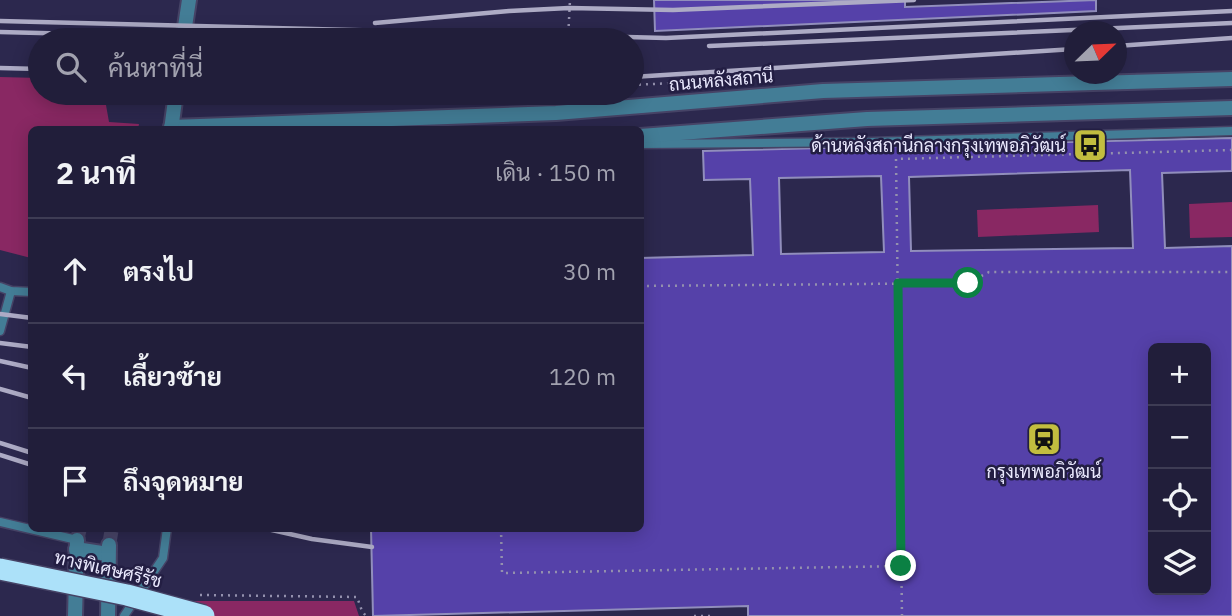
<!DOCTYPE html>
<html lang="th">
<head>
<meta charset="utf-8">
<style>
  body { margin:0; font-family:"IBM Plex Sans",Sarabun,sans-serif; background:#2d2b45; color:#f1f3f6 }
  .controls { position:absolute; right:21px; bottom:21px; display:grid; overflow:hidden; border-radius:10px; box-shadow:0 4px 18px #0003 }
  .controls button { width:63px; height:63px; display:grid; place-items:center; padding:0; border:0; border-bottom:2px solid #3e3c54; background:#211e3a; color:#f1f3f6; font:35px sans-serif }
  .compass { position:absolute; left:1064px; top:21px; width:63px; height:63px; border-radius:50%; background:#211e3a; box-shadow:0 4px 18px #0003; rotate:67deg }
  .stop { position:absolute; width:21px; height:21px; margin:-16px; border:5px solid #0b8043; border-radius:50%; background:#fff }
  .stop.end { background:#0b8043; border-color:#fff; box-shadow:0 2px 7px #0008 }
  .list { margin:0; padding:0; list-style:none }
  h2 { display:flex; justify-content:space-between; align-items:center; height:91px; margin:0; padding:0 28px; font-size:30px }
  h2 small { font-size:23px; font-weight:400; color:#a2a2af }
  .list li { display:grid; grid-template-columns:46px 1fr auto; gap:21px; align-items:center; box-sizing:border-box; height:105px; padding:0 28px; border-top:2px solid #3e3c54 }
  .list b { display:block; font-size:26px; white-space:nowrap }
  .list em { font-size:23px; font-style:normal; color:#a2a2af }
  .icon { flex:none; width:38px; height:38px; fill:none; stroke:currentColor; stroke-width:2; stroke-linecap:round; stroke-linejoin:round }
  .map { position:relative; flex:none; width:1232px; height:616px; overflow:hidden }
  .search { position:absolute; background:#211e3a; box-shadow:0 4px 18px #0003; left:28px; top:28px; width:616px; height:77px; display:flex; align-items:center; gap:18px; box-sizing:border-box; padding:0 24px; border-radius:38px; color:#a2a2af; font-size:26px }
  .panel { position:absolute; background:#211e3a; box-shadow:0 4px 18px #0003; left:28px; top:126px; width:616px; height:406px; border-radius:10px }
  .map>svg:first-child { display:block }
  .green { fill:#892863 }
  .building { fill:#5541a9; stroke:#918ebc; stroke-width:2; fill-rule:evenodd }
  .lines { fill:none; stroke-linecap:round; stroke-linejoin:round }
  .street-tunnel { stroke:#484568; stroke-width:14; stroke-dasharray:14 7; stroke-linecap:butt }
  .lane-casing { stroke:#464366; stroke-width:11 }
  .street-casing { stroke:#464366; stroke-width:18 }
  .path { stroke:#9491ae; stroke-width:2.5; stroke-dasharray:2 5; stroke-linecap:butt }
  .lane { stroke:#437d96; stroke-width:8 }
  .street { stroke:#437d96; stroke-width:14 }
  .rail { stroke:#adabc5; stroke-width:4.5 }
  .highway-bridge-casing { stroke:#464366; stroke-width:24; stroke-linecap:butt }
  .highway-bridge { stroke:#ace1f9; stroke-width:21 }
  .route { stroke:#0b8043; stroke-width:9 }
  .labels { text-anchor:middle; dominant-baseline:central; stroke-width:5; stroke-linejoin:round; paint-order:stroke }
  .street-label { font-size:18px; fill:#e9e8fd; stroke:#231e43 }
  .poi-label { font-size:18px; fill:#e9e8fd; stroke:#231e43; text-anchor:end }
</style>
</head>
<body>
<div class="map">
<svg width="1232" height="616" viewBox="0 0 1232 616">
  <rect width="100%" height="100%" fill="#2c284e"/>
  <g class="green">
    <polygon points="0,77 40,78 40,93 148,93 144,100 106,105 109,122 139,124 138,129 32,130 31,258 0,250"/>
    <polygon points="1232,202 1232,237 1190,238 1189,204"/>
    <polygon points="1098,205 1099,232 978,237 977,210"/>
    <polygon points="171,601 354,601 359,616 158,616"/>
  </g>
  <g class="building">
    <polygon points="654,0 905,0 905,7 1096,0 1096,11 655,31"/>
    <path d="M1232,138V171L1162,173L1165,248L1232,246V616H748V606L373,616L371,528H640V258L753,255L750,179L704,180L703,151ZM1130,170L1133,248L911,251L909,177ZM881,176L884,252L781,254L779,178ZM1153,348H1206V590H1153Z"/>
  </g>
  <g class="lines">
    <g class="street-tunnel">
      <polyline points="77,540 80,528"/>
      <polyline points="109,545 112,528"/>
    </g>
    <g class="lane-casing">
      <g id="lane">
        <polyline points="640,144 871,142 1232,131"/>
        <polyline points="0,287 11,291 32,292"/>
        <polyline points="0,331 11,291"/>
        <polyline points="0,522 77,540"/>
        <polyline points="124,616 163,558 167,528"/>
      </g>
    </g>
    <g class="street-casing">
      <g id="street">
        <polyline points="183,40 189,0"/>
        <polyline points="171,127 556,113 823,91 1232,79"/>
        <polyline points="171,130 176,93"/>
        <polyline points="640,136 867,119 1232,108"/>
        <polyline points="76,549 108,554"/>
        <polyline points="75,616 77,540"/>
        <polyline points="108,616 109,545"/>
      </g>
    </g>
    <g class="path">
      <polyline points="568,40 570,0"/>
      <polyline points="632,85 675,83 676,90"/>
      <polyline points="640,286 968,283 989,272 1232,272"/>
      <polyline points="501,528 502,573 901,566"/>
      <polyline points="200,595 357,597 362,611 366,616"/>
      <polyline points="694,616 710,616"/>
      <polyline points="902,616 896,159 1232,150"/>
    </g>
    <use href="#lane" class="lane"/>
    <use href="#street" class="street"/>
    <g class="rail">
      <polyline points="0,21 666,38 1232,11"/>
      <polyline points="375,23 509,11 569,8 673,10 914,0"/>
      <polyline points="0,32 310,40"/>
      <polyline points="709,46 1232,23"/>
      <polyline points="1116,46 1232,38"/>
      <polyline points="0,68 40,69"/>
      <polyline points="632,77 1074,49"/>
      <polyline points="0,314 32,318"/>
      <polyline points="0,343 32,347"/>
      <polyline points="0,361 32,368"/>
      <polyline points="0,389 32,398"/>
      <polyline points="0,443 32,453"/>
      <polyline points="0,455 32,465"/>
      <polyline points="263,528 312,539 372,547"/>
    </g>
    <g class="highway-bridge-casing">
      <polyline id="highway-bridge" points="0,569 127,595 204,616"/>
    </g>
    <use href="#highway-bridge" class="highway-bridge"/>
  </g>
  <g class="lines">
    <polyline class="route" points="901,566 898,283 968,283"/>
  </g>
  <defs>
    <g id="bus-square" transform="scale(1.75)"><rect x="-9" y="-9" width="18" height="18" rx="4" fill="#c2bd3f" stroke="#231e43"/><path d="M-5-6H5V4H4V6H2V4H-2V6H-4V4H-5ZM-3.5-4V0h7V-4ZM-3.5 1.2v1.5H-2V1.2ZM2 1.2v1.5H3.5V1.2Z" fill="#111"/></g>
    <g id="station-square" transform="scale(1.75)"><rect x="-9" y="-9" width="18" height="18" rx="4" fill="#c2bd3f" stroke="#231e43"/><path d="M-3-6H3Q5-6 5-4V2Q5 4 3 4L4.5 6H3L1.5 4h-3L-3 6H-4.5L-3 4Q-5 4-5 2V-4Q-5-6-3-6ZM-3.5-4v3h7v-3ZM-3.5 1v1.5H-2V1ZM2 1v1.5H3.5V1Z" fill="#111"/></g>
  </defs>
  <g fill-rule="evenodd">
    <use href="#bus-square" x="1090" y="145"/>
    <use href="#station-square" x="1044" y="439"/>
  </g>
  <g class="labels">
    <g class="street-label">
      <text transform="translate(721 80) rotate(-5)">ถนนหลังสถานี</text>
      <text transform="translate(108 569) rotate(13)">ทางพิเศษศรีรัช</text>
    </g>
    <g class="poi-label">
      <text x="1066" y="145">ด้านหลังสถานีกลางกรุงเทพอภิวัฒน์</text>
      <text x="1044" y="471" text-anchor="middle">กรุงเทพอภิวัฒน์</text>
    </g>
  </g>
</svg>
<div class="controls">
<button>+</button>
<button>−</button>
<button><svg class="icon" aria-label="locate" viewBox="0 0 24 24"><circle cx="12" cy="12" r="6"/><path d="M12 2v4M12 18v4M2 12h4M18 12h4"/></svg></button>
<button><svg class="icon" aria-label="layers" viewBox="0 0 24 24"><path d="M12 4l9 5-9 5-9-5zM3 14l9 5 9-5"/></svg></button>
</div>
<svg class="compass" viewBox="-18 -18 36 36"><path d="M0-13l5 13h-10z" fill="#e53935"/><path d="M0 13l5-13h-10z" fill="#a2a2af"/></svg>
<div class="stop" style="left:968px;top:283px"></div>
<div class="stop end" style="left:901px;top:566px"></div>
<div class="search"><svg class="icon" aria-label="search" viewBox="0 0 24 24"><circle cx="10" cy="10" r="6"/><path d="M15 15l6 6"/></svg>ค้นหาที่นี่</div>
<section class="panel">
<h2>2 นาที<small>เดิน · 150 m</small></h2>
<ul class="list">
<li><svg class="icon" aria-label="ahead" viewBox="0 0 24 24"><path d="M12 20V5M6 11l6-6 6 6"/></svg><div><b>ตรงไป</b></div><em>30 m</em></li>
<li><svg class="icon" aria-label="left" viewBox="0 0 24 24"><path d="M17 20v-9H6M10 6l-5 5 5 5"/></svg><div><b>เลี้ยวซ้าย</b></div><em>120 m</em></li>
<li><svg class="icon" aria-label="arrive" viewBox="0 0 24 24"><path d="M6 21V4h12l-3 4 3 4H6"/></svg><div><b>ถึงจุดหมาย</b></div></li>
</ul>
</section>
</div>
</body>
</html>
